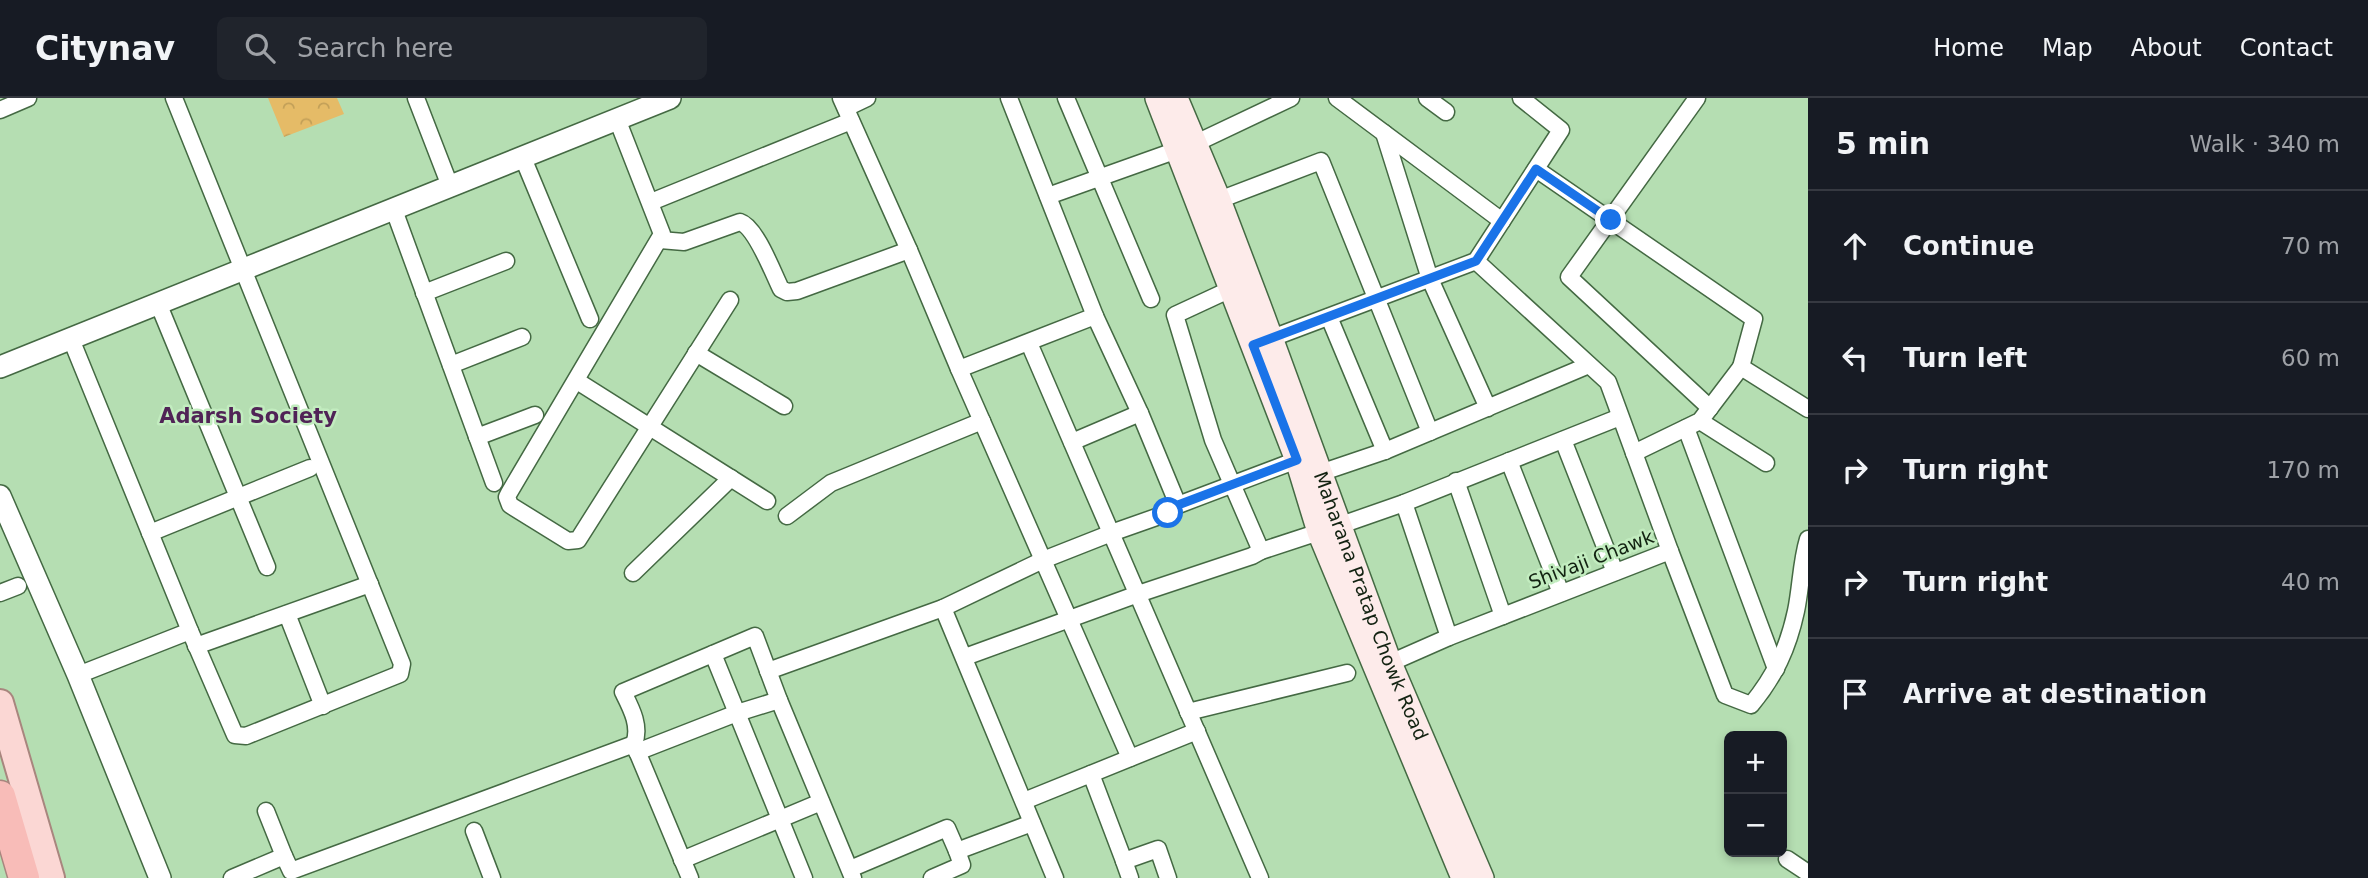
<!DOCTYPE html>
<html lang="en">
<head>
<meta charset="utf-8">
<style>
  body { margin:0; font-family:"DejaVu Sans",sans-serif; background:#20242c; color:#f1f3f6 }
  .controls { position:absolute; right:21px; bottom:21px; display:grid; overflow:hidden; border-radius:10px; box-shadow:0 4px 10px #0003 }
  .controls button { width:63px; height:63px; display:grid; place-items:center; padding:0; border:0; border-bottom:2px solid #363941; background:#171b24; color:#f1f3f6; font:35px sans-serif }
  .stop { position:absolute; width:21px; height:21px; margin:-16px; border:5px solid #1a73e8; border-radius:50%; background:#fff }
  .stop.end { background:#1a73e8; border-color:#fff; box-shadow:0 2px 7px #0008 }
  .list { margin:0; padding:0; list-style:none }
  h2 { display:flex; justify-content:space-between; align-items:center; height:91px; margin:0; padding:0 28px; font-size:30px }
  h2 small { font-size:23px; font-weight:400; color:#9ea1a6 }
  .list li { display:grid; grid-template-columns:46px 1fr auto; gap:21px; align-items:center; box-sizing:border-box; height:112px; padding:0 28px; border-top:2px solid #363941 }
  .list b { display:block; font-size:26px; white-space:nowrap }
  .list em { font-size:23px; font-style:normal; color:#9ea1a6 }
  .icon { flex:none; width:38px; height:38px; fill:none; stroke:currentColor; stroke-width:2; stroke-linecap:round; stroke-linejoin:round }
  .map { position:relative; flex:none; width:1808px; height:780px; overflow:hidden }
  header { display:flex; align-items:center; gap:42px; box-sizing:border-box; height:98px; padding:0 35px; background:#171b24; border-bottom:2px solid #363941 }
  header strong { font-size:33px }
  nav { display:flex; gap:38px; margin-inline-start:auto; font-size:24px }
  .search { width:490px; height:63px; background:#20242c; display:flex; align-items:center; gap:18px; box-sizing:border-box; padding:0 24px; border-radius:10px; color:#9ea1a6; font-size:26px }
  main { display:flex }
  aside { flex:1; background:#171b24 }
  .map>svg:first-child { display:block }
  .park { fill:url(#park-crowns) }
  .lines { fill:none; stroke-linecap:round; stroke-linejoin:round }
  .minor-casing { stroke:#446943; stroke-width:19 }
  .tertiary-casing { stroke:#446943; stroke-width:24 }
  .secondary-casing { stroke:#446943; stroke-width:26 }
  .primary-casing { stroke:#a8867e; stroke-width:30 }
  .motorway-casing { stroke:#a8867e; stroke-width:33 }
  .minor { stroke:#fff; stroke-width:16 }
  .tertiary { stroke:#fff; stroke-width:21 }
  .secondary { stroke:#fdebea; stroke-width:23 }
  .primary { stroke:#fbd7d4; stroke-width:26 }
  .motorway { stroke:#f8bcb8; stroke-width:30 }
  .route { stroke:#1a73e8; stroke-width:9 }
  .labels { text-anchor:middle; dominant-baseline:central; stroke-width:5; stroke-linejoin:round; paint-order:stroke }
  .street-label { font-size:19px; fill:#122211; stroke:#c2ecbf }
  .neighbourhood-label { font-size:21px; font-weight:bold; fill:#502356; stroke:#c2ecbf }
</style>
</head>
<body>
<header>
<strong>Citynav</strong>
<div class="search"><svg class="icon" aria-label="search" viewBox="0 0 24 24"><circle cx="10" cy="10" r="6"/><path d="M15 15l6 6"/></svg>Search here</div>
<nav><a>Home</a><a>Map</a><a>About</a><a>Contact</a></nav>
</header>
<main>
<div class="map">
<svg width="1808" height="780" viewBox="0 0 1808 780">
  <defs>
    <pattern id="park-crowns" width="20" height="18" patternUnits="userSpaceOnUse" patternTransform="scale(1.75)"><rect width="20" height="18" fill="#e5bb67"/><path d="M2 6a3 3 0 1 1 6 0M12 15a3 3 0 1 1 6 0" fill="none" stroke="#c3a058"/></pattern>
  </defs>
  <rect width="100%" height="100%" fill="#b5deb2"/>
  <polygon class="park" points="268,0 337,0 344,16 284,39"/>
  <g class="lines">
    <g class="minor-casing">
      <g id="minor">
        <polyline points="416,0 450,88"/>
        <polyline points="841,0 909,152 959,271 1095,218 1009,0"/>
        <polyline points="1066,0 1151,201"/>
        <polyline points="1337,0 1502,123"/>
        <polyline points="1427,0 1446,14"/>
        <polyline points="1697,0 1569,179 1710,310"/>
        <polyline points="846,10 867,0"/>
        <polyline points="0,12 28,0"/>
        <polyline points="617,21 662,136 509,395 507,399 510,407 568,443 578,442 730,202"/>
        <polyline points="1384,35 1430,181 1488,310"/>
        <polyline points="523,60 590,221"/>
        <polyline points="1536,71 1754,221 1741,269"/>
        <polyline points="1048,98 1194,46 1291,0"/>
        <polyline points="1219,102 1321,63 1430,334"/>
        <polyline points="651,104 851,23"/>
        <polyline points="394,112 494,385"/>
        <path d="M660,142L684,144L740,124C756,129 773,175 781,191L787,194L797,193L909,152"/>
        <polyline points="1476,163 1608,284 1670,453"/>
        <polyline points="1231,191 1175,217 1213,342 1261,453"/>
        <polyline points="424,195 506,163"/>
        <polyline points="158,205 267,469"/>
        <polyline points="1095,218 1140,315 1178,407"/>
        <polyline points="1329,219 1385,353"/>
        <polyline points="71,241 190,533 235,637 246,638 400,576 402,566 174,0"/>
        <polyline points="1264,243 1476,163 1561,32 1521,0"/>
        <polyline points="1029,245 1260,780"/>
        <polyline points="696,255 784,308"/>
        <polyline points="451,267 522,239"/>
        <polyline points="959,271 1130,660"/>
        <polyline points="577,283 767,403"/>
        <polyline points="1700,323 1766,365"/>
        <polyline points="1686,330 1776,571"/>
        <polyline points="477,339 535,317"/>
        <polyline points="1563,342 1615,474"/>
        <polyline points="1072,344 1140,315"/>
        <polyline points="1634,355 1700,323 1741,269 1808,311"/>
        <polyline points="1509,363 1561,495"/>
        <polyline points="1320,375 1385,353 1589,267"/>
        <polyline points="1456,383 1503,518"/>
        <polyline points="1404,405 1449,539"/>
        <polyline points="787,418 831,385 982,323"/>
        <polyline points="1341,427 1404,405 1620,319"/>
        <polyline points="150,435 310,370"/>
        <polyline points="633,475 731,380"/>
        <polyline points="0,495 18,488"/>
        <polyline points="943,510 1055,780"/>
        <polyline points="287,516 323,608"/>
        <polyline points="196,548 370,486"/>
        <polyline points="713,556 804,780"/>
        <polyline points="965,559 1138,496 1252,458 1261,453 1319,434"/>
        <path d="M1390,565L1449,539L1670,453L1725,597L1751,607C1775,578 1788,550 1796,513C1801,489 1801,464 1808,441"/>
        <polyline points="768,573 943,510 1043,462 1114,434 1168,415 1178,407 1297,362"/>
        <polyline points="78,577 190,533"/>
        <polyline points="1188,614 1347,575"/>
        <path d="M634,646C641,628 631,610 623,594L755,538L779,602L853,780"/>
        <polyline points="637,654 737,615 779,602"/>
        <polyline points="1091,676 1124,763 1158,751 1168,780"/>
        <polyline points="1024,703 1197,633"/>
        <polyline points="266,713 284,758"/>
        <polyline points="474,733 492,780"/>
        <polyline points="1787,761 1808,775"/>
        <polyline points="682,762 821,704"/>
        <polyline points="1124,763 1130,780"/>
        <polyline points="850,771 947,730 957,753"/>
        <polyline points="232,780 284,758 291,773 634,646 690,780"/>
        <polyline points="932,780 962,767 957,753 1032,725"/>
      </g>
    </g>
    <g class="tertiary-casing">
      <g id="tertiary">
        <polyline points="0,269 670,0"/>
        <polyline points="0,398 78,577 160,780"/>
      </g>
    </g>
    <g class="secondary-casing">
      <g id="secondary">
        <polyline points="1157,0 1297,362 1319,434 1463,780"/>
        <path id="s1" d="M1176,0L1219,102L1263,218L1390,565L1482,780"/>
      </g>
    </g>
    <g class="primary-casing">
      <polyline id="primary" points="0,605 51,780"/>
    </g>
    <g class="motorway-casing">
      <polyline id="motorway" points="0,698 24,780"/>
    </g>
    <use href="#minor" class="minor"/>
    <use href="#tertiary" class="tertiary"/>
    <use href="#secondary" class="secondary"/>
    <use href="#primary" class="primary"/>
    <use href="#motorway" class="motorway"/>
  </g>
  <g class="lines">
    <polyline class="route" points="1168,415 1178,407 1297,362 1253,247 1476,163 1536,71 1611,122"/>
  </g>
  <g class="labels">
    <g class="street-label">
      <text transform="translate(1591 461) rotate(-21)">Shivaji Chawk</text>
      <text stroke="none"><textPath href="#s1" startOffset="544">Maharana Pratap Chowk Road</textPath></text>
    </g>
    <g class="neighbourhood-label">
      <text x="248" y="318">Adarsh Society</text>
    </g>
  </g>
</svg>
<div class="controls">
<button>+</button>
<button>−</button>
</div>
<div class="stop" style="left:1168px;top:415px"></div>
<div class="stop end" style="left:1611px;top:122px"></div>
</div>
<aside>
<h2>5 min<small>Walk · 340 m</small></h2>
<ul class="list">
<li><svg class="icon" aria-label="ahead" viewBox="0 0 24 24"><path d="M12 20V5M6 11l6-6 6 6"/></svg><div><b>Continue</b></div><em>70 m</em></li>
<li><svg class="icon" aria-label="left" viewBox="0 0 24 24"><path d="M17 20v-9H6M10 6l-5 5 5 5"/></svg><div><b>Turn left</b></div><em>60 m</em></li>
<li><svg class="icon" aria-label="right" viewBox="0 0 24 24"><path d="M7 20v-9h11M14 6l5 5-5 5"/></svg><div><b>Turn right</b></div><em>170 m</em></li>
<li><svg class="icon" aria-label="right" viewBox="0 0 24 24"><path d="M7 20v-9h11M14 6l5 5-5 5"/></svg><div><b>Turn right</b></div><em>40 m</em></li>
<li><svg class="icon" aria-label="arrive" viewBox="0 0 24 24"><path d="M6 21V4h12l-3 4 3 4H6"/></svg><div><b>Arrive at destination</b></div></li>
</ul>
</aside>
</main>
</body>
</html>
